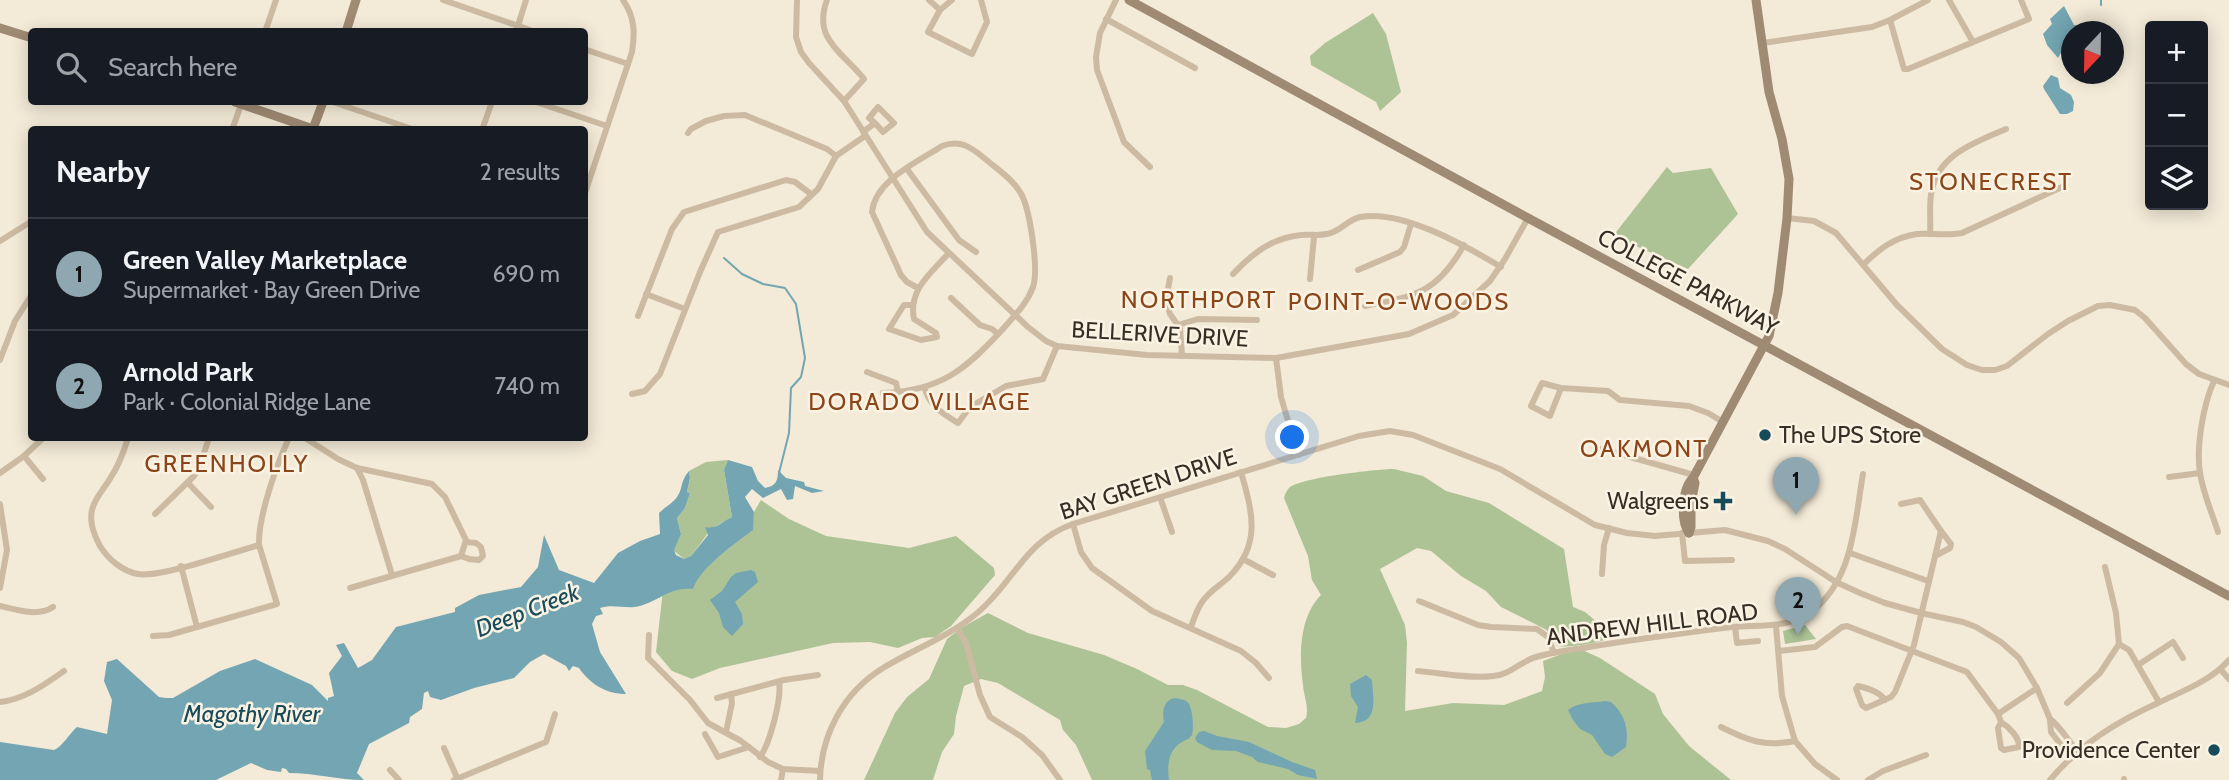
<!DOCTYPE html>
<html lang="en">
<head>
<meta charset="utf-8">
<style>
  body { margin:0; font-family:Cabin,sans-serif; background:#242831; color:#f1f3f6 }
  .controls { position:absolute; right:21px; top:21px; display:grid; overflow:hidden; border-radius:7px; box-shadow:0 4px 18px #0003 }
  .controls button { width:63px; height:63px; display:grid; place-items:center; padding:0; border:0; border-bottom:2px solid #363941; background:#171b24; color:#f1f3f6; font:35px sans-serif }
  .compass { position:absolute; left:2061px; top:21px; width:63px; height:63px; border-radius:50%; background:#171b24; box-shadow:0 4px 18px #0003; rotate:202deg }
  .you { position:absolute; left:1293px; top:438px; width:24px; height:24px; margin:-18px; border:5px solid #fff; border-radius:50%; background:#1a73e8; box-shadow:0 0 0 10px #1a73e833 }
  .badge { display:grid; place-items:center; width:46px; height:46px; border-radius:50%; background:#8fa7b0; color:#111; font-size:23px; font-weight:700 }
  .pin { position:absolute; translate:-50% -58px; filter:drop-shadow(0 2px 4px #0008) }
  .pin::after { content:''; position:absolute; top:37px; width:24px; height:21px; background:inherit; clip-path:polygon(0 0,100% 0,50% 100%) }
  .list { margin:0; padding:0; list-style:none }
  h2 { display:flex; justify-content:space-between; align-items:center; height:91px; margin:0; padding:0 28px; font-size:30px }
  h2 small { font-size:23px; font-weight:400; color:#9ea1a6 }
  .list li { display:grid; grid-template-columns:46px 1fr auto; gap:21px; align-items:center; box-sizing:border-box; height:112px; padding:0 28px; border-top:2px solid #363941 }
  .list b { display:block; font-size:26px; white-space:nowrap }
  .list p { margin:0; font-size:23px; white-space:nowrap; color:#9ea1a6 }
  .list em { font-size:23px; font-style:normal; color:#9ea1a6 }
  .icon { flex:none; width:38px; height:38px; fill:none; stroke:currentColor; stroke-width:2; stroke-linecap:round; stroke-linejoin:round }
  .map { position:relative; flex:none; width:2229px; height:780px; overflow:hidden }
  .search { position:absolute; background:#171b24; box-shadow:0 4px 18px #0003; left:28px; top:28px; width:560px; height:77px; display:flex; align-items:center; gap:18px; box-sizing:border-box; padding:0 24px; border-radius:7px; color:#9ea1a6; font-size:26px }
  .panel { position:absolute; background:#171b24; box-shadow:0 4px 18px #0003; left:28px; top:126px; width:560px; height:315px; border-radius:7px }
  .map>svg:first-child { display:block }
  .green { fill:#adc396 }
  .water { fill:#73a6b2 }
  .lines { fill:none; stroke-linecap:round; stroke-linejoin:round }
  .stream { stroke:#73a6b2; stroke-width:2 }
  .street { stroke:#ccbba2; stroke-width:6 }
  .secondary { stroke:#9f8a73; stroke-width:9 }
  .poi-dot { fill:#184b5a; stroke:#faf3e3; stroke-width:2.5 }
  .labels { text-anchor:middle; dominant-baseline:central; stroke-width:5; stroke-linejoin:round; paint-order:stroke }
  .street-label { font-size:23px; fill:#362d25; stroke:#faf3e3 }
  .poi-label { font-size:23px; fill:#362d25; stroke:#faf3e3; text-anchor:end }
  .neighbourhood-label { font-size:24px; letter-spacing:2px; fill:#8b4518; stroke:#faf3e3 }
  .water-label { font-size:24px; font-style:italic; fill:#184b5a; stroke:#faf3e3 }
</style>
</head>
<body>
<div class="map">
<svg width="2229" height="780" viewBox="0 0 2229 780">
  <rect width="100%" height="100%" fill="#f3ead7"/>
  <g class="green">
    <polygon points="1373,13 1386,34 1401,92 1380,111 1376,102 1311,65 1310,56 1325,43"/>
    <polygon points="1667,167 1673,173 1711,168 1738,214 1688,269 1613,236"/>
    <polygon points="728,460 724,470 732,517 711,529 691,556 684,559 673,550 681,534 677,518 685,508 690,493 687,492 690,479 689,471 706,462"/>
    <path d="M1394,469L1423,476L1446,491L1489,503L1564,549L1573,607L1585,612L1610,633L1609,638C1602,643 1566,648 1557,646L1552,635L1545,629L1501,607L1486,591L1461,576L1431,551L1417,548L1380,569L1405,625L1407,643L1405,711L1453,703L1504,705L1542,691L1545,677L1543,661L1578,648L1600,658L1655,694L1663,714L1689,746L1731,780H1092L1076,745L1063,730L1060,720L998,683L981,679L964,686L956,716L954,734L942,752L933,780H864L895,713L907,697L929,679L947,639L961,628L988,613L1028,633L1104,655L1137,669L1168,685H1183L1197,690L1268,727L1286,728L1299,724L1306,718C1309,707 1304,697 1303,685C1299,656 1299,617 1321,595L1312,580L1308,556L1284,498C1285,495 1286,491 1289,488C1299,478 1376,469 1394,469Z"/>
    <polygon points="761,500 789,519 826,536 909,548 956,536 994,568 995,575 951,626 935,637 922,638 898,648 870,642 833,643 720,668 692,679 672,671 656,652 663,590 713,561 746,533 752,531 754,512"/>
    <polygon points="1805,625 1816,639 1785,644 1783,631"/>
  </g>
  <g class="water">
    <polygon points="2064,6 2074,25 2079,25 2081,31 2072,32 2071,40 2067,42 2058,58 2047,45 2043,34 2052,24 2050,19"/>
    <polygon points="2051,75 2058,78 2060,88 2071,95 2074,102 2073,111 2067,114 2060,114 2044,89 2043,86"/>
    <path d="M728,460L752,467L758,481L765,488C776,486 778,481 778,470L786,478L804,482L805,486L824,491L812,493L795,486L793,499L787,500L781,489L763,498L752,489L745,497L754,512L753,530C735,543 699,569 693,589C668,586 657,604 634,607C623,608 611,604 600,608L603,614L596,616L592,624L600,652L626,694C606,694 590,684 579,668L573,666L569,671L566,666L544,654L530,662L514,678L474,688L441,700L430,697L428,691L424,693L422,709L410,717L409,723L369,744L357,773L364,780C339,780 314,773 289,773L286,769L282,768L281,772L267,770L251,763L216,780H0V742L54,750C63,746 69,734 77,727L107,734L112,700L104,681L107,662L117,659L159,697L166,698H173L220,671L255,659L312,685L328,701V698L334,696L329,673L342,656L336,645L344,643L358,668L372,660L396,627L455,612V608L479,595L521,587L538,567L544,535L559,570L594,583L618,553L640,541L660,534L659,513C665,507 673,503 677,497C683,489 680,481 689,471L690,478L687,492L690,493L685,508L677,518L681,534L674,550L676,555L684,559L691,556L708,535L705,527C716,530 723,521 732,517L724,470Z"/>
    <polygon points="751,570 755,572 758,582 735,602 742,614 743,624 732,636 723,627 719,613 710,600 722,591 731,577 736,573"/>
    <path d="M1366,675L1372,680C1373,698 1379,722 1355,723L1358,707L1351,696L1350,684Z"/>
    <path d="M1175,698C1179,699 1183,699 1186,701C1193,704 1194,728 1192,735C1185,743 1192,736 1182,742C1168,750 1167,766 1169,780H1152L1150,770L1147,769L1145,751L1164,722C1162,712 1163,700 1175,698Z"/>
    <path d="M1605,701L1611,702C1625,714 1629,729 1626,747L1612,757L1605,754L1592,735L1580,729L1573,720L1568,710C1578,702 1592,703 1605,701Z"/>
    <polygon points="1204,731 1217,736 1249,742 1292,762 1315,770 1317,779 1298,775 1288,769 1258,762 1252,757 1236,751 1212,750 1197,742 1195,738 1199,732"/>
  </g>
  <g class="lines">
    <g class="stream">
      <polyline points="2101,5 2101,0"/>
      <polyline points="724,258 742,274 763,284 785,288 796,304 805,358 801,377 791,388 789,433 779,473"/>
    </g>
    <g class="street">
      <polyline points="443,0 536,32"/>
      <polyline points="797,0 796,37 801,52 809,63 844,101 927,232 1028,327 1046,341 1057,346 1147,355 1276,358 1409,334 1453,315 1490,281 1505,259 1528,218"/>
      <path d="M827,0C812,40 844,53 864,79L844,101"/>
      <polyline points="929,0 940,10"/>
      <polyline points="952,0 940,10 928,32 972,54 987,22 981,0"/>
      <polyline points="1116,0 1100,33 1096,57 1097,70 1124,142 1150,167"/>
      <polyline points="1949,0 1973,42"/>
      <polyline points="1106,19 1195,68"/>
      <polyline points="1890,20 1904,69 1908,69 2029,19 2021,0"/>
      <polyline points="265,32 276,0"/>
      <polyline points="516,32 526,0"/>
      <polyline points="1763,43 1872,27 1890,20 1928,0"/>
      <polyline points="584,49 628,64"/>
      <polyline points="333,102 415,130"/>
      <polyline points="536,102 607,126"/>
      <polyline points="232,130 242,102"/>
      <polyline points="482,130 492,102"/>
      <polyline points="863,132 875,123 883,132 894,123 878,107 869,118 875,123"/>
      <polyline points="688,133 691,129 706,121 724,116 745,115 827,149 836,156"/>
      <polyline points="907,169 959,240 976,252"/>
      <path d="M584,196L632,52C635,33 635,17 623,0"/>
      <polyline points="1787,218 1814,221 1836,233 1897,305 1942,349 1967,365 1982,370 1995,370 2007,366 2048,334 2068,321 2098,306 2110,305 2135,310 2145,318 2186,364 2199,374 2229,385"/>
      <path d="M1930,234C1931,221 1929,208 1931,195C1936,155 1974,143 2006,129"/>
      <polyline points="0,241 32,221"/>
      <path d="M1864,264C1879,249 1895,237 1917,234C1932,233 1946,236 1962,233L2062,187"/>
      <polyline points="1358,270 1400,252 1404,247 1411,224"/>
      <path d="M1233,274C1252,254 1271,238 1301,235C1310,234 1317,236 1327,234C1340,232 1347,220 1360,217C1402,209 1466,246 1501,267"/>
      <polyline points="1170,278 1166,300 1170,314 1180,328 1182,356"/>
      <polyline points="1310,279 1314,237"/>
      <polyline points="646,294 685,309"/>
      <polyline points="951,298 980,325 992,329 998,334"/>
      <path d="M913,305H904L889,329L921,340L937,337L936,333L914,319C908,290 931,273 948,254"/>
      <path d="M1365,306C1416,296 1437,293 1464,245"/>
      <polyline points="638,316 672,229 684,212 786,180 795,182 811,194"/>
      <polyline points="1178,325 1198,319 1257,320"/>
      <polyline points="1276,358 1281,397 1298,455"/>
      <polyline points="0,360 15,321 32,294"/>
      <polyline points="867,372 896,383 898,392"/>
      <path d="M2214,381C2203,405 2196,447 2200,473C2203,493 2212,513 2218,532"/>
      <path d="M924,387C930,407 942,413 958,423L970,407L1006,386L1043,379L1057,346"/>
      <polyline points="1561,388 1550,416 1531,406 1542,383 1561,388 1608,391 1620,400 1689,406 1708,413 1723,422"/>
      <path d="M883,393C940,391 965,370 1002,330C1014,316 1027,304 1033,287C1039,270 1030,207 1020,192C1013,180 1000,171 989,162C974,150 963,138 942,146C918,162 875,180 872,212L901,275L907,282L918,288"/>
      <polyline points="632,394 645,391 660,374 700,272 718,232 799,207 818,189 836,156 865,136"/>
      <path d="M128,438C124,451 119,465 111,477C105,488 95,497 92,510C89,522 94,535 100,546C108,559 122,571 138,574C160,578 233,552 259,545"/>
      <polyline points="305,438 338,459 357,468 432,484 445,497 466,540 461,556 350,588"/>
      <polyline points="1602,449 1694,475"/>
      <polyline points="24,456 43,479"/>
      <polyline points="357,468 363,480 392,575"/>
      <polyline points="0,473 24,456 43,438"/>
      <polyline points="2169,477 2200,473"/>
      <polyline points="188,483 211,507"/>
      <polyline points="1160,497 1172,532"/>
      <polyline points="0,504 7,550 0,588"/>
      <polyline points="155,514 194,476 199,468 209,438"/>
      <polyline points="1073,524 1081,552 1092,568 1152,611 1241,651 1256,663 1269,678"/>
      <polyline points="1682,533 1685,561 1732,560"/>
      <polyline points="1850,553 1928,581"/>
      <polyline points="461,556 469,559 479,560 483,556 481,547 476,543 466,542"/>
      <polyline points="1935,556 1950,548 1951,544 1941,531"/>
      <polyline points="1243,559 1273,575"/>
      <polyline points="181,566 197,627"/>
      <polyline points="2105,567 2116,613 2119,644"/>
      <polyline points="1602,574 1604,545 1609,528"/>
      <polyline points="1419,601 1478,625 1491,627 1537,629 1548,637 1554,653"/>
      <path d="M0,606C17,610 38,617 53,607"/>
      <polyline points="1776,626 1782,696 1795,741 1815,764 1837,780"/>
      <path d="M1191,627C1194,619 1197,609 1202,602C1209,591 1221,585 1230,576C1262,543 1252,511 1241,472"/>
      <polyline points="1735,627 1737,643 1758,641"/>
      <polyline points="957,628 966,643 980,695 990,717 1022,737 1042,755 1060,780"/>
      <polyline points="649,635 648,658 690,700 708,723 741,741 768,762 783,769 820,771"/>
      <path d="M153,636L169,635L277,604L259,545C258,516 277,464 289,438"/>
      <polyline points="2119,644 2129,650 2159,702"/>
      <polyline points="1779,651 1815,647 1842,627 1847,626 1967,672 1998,714 2037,688"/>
      <polyline points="2138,665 2173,642 2183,658"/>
      <polyline points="2221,670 2229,679"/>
      <path d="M1418,671C1442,673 1469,679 1493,676C1510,675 1521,661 1536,657C1553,652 1571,650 1589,647C1636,639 1684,633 1731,627C1762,624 1792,630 1817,607C1854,574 1855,519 1863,474"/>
      <polyline points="717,698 784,680 818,675"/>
      <path d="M1885,700C1880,692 1867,688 1858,686L1856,689L1862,705L1866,708L1891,697L1895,692L1914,645L1941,531L1920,500L1901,504"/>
      <path d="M0,702C25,699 44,685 64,671"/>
      <polyline points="2067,703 2100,673 2119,644"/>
      <path d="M1998,714L2001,722L1998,728L2001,748L2004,750L2019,747C2020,738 2009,727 2001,722"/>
      <path d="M2050,719C2061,727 2068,741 2078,752"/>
      <path d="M1721,727C1749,741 1764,747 1795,741"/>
      <polyline points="726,732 732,703 731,694"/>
      <polyline points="705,734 718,757 749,747"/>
      <polyline points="444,748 458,780"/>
      <path d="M760,757C770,743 782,698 779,682"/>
      <polyline points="390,770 399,780"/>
      <polyline points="2124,779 2124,780"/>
      <polyline points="454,780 546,742 555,714"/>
      <polyline points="781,780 783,769"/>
      <path d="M820,780C821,734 844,692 883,668C914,649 948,637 976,614C1013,584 1024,541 1073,524L1359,436L1390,431L1413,435L1500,469L1595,525L1627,533L1655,536L1725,530L1768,541L1785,549L1836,582L1860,593L1885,603L1921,613L1963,622L1976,627L2001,642L2019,658L2037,688L2050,719L2051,732L2071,758"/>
      <polyline points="1868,780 1883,771 1926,755"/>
      <path d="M2050,780C2080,744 2118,721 2160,702C2185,690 2210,681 2229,660"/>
    </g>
    <g class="secondary">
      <polyline points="1129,0 1528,218 2229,596"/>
      <polyline points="0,28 32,38"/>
      <polyline points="346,32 356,0"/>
      <polyline points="235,102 313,129 323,102"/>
      <path d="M1689,533C1680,521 1682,488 1693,478L1769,336L1778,293L1787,218L1789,179L1782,139L1769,92L1756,0"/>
      <polyline points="1689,533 1691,527 1691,503 1695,483 1693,478"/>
    </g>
  </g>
  <g class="poi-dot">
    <circle cx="1765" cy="435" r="7"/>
    <path d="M1719.5 490.5h7v7h7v7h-7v7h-7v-7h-7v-7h7z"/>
    <circle cx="2214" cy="750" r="7"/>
  </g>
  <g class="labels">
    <g class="street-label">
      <text transform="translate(1688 282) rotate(28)">COLLEGE PARKWAY</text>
      <text transform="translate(1160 334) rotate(3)">BELLERIVE DRIVE</text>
      <text transform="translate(1148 484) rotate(-18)">BAY GREEN DRIVE</text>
      <text transform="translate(1652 624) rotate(-7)">ANDREW HILL ROAD</text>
    </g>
    <g class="poi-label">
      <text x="1779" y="435" text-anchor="start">The UPS Store</text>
      <text x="1709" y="501">Walgreens</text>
      <text x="2200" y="750">Providence Center</text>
    </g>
    <g class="neighbourhood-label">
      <text x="1991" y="181">STONECREST</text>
      <text x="1199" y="299">NORTHPORT</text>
      <text x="1399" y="301">POINT-O-WOODS</text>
      <text x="920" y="401">DORADO VILLAGE</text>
      <text x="1644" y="448">OAKMONT</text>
      <text x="227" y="463">GREENHOLLY</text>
    </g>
    <g class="water-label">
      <text transform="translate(527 610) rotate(-21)">Deep Creek</text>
      <text x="252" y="713">Magothy River</text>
    </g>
  </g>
</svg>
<div class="controls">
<button>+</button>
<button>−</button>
<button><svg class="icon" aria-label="layers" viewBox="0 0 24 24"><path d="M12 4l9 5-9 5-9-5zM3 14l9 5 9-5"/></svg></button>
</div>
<svg class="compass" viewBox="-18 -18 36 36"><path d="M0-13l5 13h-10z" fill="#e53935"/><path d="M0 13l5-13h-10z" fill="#9ea1a6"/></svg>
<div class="you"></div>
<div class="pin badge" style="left:1796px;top:515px">1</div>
<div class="pin badge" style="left:1798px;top:635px">2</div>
<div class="search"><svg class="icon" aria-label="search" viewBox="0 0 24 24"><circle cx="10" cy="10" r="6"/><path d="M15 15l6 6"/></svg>Search here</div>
<section class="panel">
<h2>Nearby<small>2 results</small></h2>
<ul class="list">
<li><span class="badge">1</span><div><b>Green Valley Marketplace</b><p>Supermarket · Bay Green Drive</p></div><em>690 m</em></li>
<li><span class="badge">2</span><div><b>Arnold Park</b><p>Park · Colonial Ridge Lane</p></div><em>740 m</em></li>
</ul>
</section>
</div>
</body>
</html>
